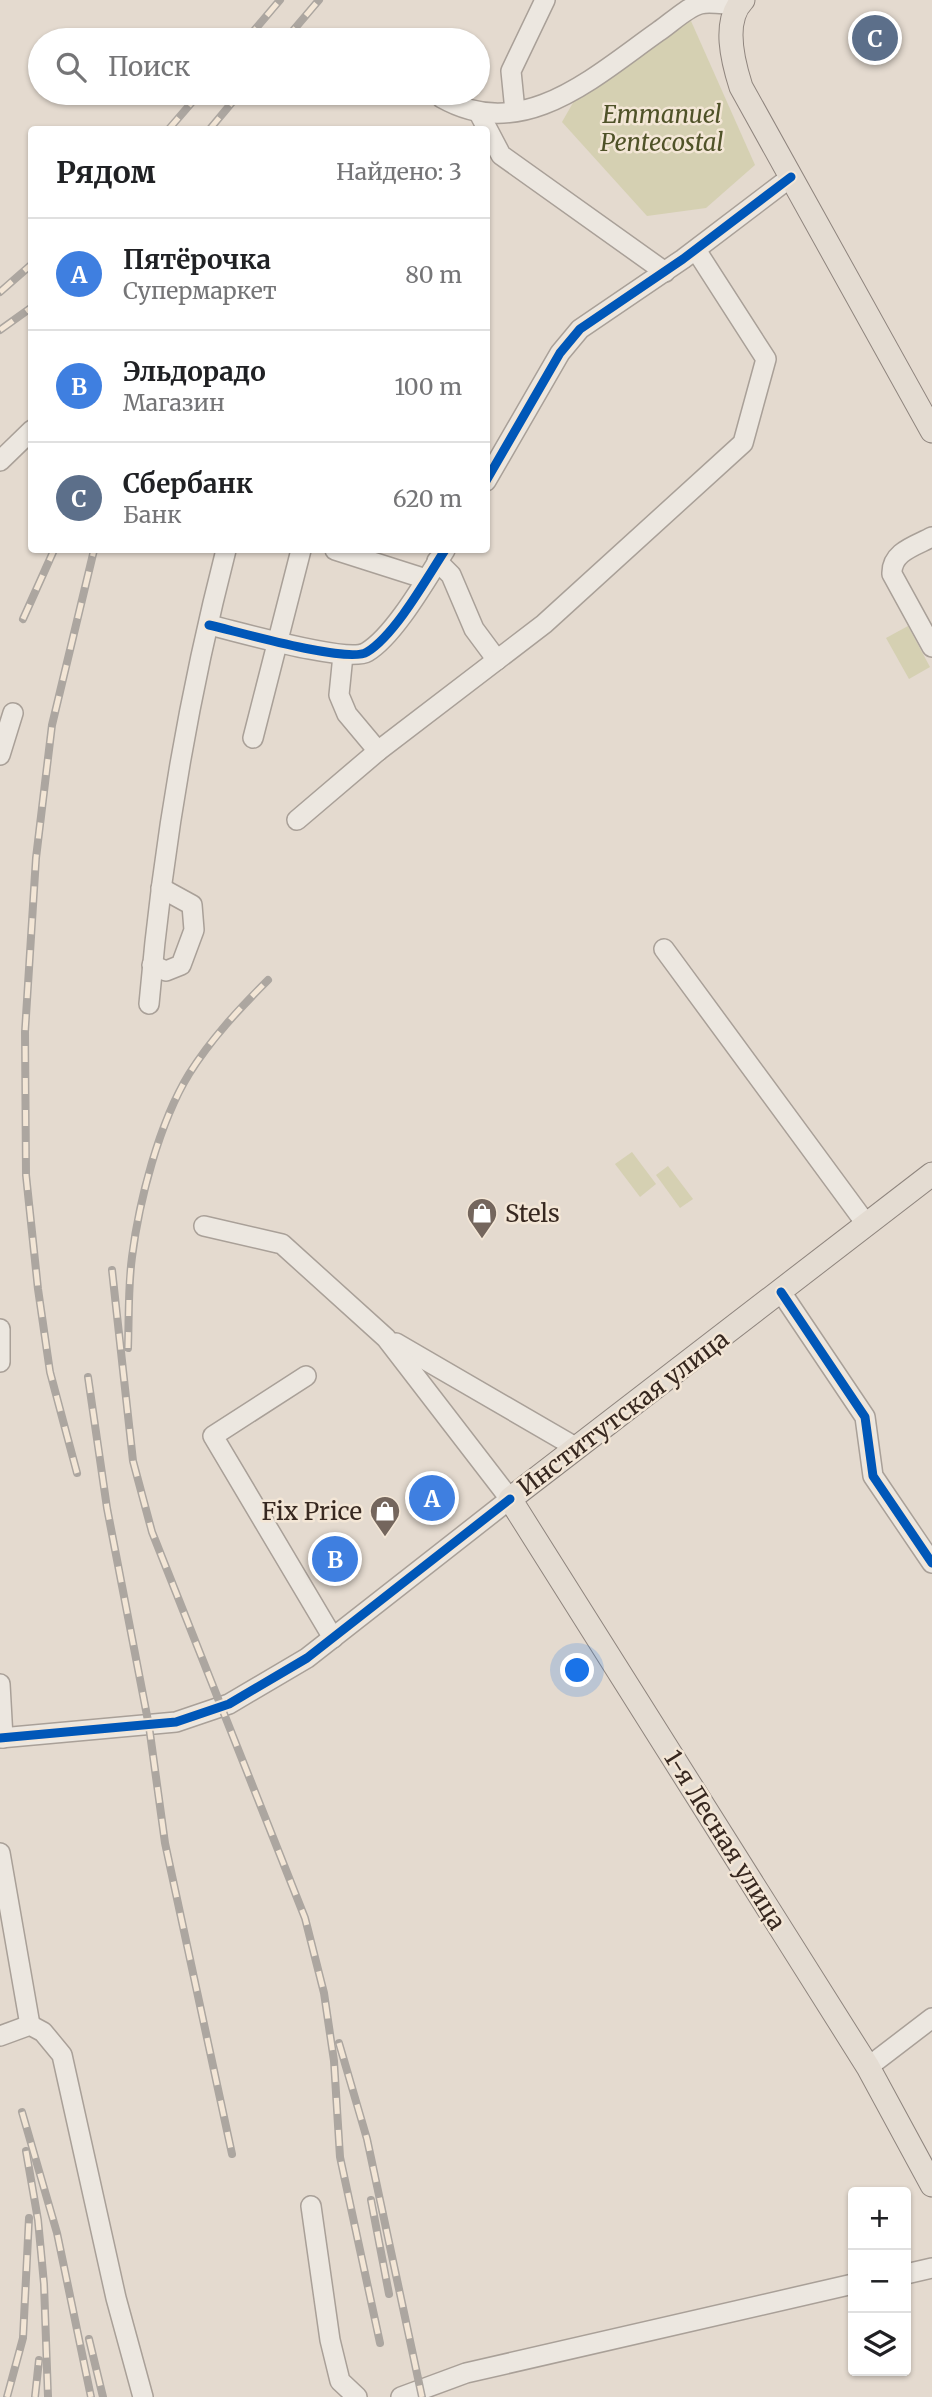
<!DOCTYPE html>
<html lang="ru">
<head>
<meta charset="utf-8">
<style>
  body { margin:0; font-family:Merriweather,serif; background:#f6f6f6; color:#202124 }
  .controls { position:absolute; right:21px; bottom:21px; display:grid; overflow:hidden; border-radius:7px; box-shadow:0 2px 5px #0004 }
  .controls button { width:63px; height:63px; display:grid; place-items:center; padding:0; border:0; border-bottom:2px solid #e0e0e0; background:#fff; color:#202124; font:35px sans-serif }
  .you { position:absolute; left:578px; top:1671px; width:24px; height:24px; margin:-18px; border:5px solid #fff; border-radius:50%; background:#1a73e8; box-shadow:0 0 0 10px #1a73e833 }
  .badge { display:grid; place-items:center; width:46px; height:46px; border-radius:50%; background:#7c3aed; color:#fff; font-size:23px; font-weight:700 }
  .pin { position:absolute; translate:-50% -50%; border:4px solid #fff; box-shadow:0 2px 7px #0006 }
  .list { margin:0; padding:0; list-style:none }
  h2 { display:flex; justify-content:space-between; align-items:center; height:91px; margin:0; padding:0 28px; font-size:30px }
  h2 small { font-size:23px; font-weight:400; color:#757577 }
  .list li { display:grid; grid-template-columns:46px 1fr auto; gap:21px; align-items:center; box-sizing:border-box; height:112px; padding:0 28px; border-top:2px solid #e0e0e0 }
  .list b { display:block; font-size:26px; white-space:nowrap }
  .list p { margin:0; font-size:23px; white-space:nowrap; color:#757577 }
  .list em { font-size:23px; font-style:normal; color:#757577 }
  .icon { flex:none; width:38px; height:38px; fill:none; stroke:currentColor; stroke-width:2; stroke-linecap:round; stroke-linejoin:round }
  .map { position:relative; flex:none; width:932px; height:2397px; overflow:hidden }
  .search { position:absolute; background:#fff; box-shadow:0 2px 5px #0004; left:28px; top:28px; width:462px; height:77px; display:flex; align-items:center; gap:18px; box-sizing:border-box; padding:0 24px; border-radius:38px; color:#757577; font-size:26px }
  .panel { position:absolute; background:#fff; box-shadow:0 2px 5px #0004; left:28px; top:126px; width:462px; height:427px; border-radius:7px }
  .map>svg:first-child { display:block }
  .green { fill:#d5d0b2 }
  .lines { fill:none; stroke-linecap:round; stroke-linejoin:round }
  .minor-casing { stroke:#a9a098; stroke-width:22 }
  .major-casing { stroke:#8f857e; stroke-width:25 }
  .minor { stroke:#ece7e0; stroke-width:19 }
  .major { stroke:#e4dcd2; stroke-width:23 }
  .rail-casing { stroke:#aca6a0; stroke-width:8 }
  .rail { stroke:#f3e6d6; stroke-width:5; stroke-dasharray:16; stroke-linecap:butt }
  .cycleway-casing { stroke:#f3e6d6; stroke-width:13 }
  .cycleway { stroke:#0057b8; stroke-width:9 }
  .labels { text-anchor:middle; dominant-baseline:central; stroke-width:5; stroke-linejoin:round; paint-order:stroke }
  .park-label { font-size:24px; font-style:italic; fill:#4f5228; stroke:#f3e6d6 }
  .poi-label { font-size:24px; fill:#372820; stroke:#f3e6d6; text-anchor:start }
  .street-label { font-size:24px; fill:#372820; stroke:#f3e6d6 }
</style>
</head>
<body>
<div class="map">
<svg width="932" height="2397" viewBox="0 0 932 2397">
  <rect width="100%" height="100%" fill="#e4dacf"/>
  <g class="green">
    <polygon points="691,21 755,165 706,208 647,216 562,122 574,101 677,27"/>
    <polygon points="908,626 930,667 909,679 886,638"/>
    <polygon points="632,1152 656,1184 640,1197 615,1164"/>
    <polygon points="668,1166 693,1199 680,1208 656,1175"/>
  </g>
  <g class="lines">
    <g class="minor-casing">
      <g id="minor">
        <path d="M442,98C523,144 595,76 659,31C671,23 686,8 700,4C710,1 727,5 738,5"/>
        <polyline points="515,111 511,71 545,0"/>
        <polyline points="479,113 501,155 665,272"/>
        <polyline points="0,461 32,430"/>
        <polyline points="486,481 560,353 580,329 683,259 791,177"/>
        <path d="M932,537C915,546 891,552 892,574L932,647"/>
        <polyline points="335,550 426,579"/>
        <polyline points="437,561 451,575 474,629 497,660"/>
        <path d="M209,625C236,631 348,664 367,652C395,635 427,578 445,550"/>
        <polyline points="343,655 339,695 347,714 378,751"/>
        <polyline points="253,738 301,550"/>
        <polyline points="0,755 13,713"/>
        <polyline points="297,820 378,751 544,624 743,443 766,359 696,250"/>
        <polyline points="664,949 867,1225"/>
        <polyline points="152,965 166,971 181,965 194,930 192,905 161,888"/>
        <path d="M149,1004C162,852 188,698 226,550"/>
        <polyline points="781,1292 865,1417 873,1476 932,1563"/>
        <polyline points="0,1329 0,1362"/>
        <polyline points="396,1343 577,1448"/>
        <polyline points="306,1376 213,1436 333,1638"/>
        <polyline points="0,1684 3,1738"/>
        <polyline points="0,1738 176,1722 229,1704 307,1658 510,1499 386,1338 282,1244 204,1226"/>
        <polyline points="0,1853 30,2025"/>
        <polyline points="0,2036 30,2025 43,2032 62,2055 116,2298 143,2397"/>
        <polyline points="868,2067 932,2018"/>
        <polyline points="311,2206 330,2340 340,2381 357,2397"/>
        <polyline points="906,2274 932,2268"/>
        <polyline points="401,2397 466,2373 853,2284"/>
      </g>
    </g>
    <g class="major-casing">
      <g id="major">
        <path d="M743,0C722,21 733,62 741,87L932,431"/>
        <polyline points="932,1174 510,1499 868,2067 932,2185"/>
      </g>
    </g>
    <use href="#minor" class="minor"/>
    <use href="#major" class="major"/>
    <g class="rail-casing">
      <g id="rail">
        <polyline points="246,40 280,0"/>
        <polyline points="285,40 319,0"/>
        <polyline points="168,130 200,93"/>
        <polyline points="209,130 240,93"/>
        <polyline points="0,292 32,264"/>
        <polyline points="0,330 32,307"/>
        <polyline points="23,619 54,550"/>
        <polyline points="112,1270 133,1461 152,1532 305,1918 324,1993 334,2061 340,2157 380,2343"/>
        <path d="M128,1348C129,1318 128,1287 132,1257C139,1201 159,1123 189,1074C211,1039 239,1009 268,980"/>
        <polyline points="88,1377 107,1508 149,1726 165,1843 232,2154"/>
        <polyline points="77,1473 50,1372 38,1289 26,1175 25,1032 36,858 52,725 94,550"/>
        <polyline points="339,2043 367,2139 422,2397"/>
        <polyline points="22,2112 57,2233 91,2397"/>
        <polyline points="26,2151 38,2220 44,2284 48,2397"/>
        <polyline points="371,2200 389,2294"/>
        <polyline points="89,2339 103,2397"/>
        <polyline points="7,2397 23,2338 29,2218"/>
        <polyline points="35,2397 39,2360"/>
      </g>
    </g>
    <use href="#rail" class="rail"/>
    <g class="cycleway-casing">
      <g id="cycleway">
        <polyline points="486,481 560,353 580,329 683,259 791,177"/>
        <path d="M209,625C236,631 348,664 367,652C395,635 427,578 445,550"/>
        <polyline points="781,1292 865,1417 873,1476 932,1563"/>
        <polyline points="0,1738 176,1722 229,1704 307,1658 510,1499"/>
      </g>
    </g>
    <use href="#cycleway" class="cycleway"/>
  </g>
  <defs>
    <g id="shop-pin" transform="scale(1.575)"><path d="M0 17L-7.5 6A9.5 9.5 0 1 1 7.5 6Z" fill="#74665d" stroke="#f3e6d6"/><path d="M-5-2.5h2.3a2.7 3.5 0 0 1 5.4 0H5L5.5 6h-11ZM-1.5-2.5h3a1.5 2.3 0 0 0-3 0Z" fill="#fff"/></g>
  </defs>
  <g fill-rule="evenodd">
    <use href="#shop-pin" x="482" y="1213"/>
    <use href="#shop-pin" x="385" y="1511"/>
  </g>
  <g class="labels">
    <g class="park-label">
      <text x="662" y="114">Emmanuel<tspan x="662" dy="28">Pentecostal</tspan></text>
    </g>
    <g class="poi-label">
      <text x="505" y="1213">Stels</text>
      <text x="362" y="1511" text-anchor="end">Fix Price</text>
    </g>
    <g class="street-label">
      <text transform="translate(623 1413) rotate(-37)">Институтская улица</text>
      <text transform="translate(725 1840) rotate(58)">1-я Лесная улица</text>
    </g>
  </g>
</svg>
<div class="controls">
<button>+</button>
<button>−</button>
<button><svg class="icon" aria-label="layers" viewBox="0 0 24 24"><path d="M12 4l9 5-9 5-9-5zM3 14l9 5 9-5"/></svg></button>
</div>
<div class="you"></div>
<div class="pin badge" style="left:432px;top:1498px;background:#3f7fe0">A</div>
<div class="pin badge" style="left:335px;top:1559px;background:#3f7fe0">B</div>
<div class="pin badge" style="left:875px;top:38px;background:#5c6f8a">C</div>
<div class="search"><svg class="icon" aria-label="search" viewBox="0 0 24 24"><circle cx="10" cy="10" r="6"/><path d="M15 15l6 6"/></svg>Поиск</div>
<section class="panel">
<h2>Рядом<small>Найдено: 3</small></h2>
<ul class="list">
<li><span class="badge" style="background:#3f7fe0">A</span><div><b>Пятёрочка</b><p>Супермаркет</p></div><em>80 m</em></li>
<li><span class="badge" style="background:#3f7fe0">B</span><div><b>Эльдорадо</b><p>Магазин</p></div><em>100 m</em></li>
<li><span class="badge" style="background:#5c6f8a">C</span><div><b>Сбербанк</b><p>Банк</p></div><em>620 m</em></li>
</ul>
</section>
</div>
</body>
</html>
